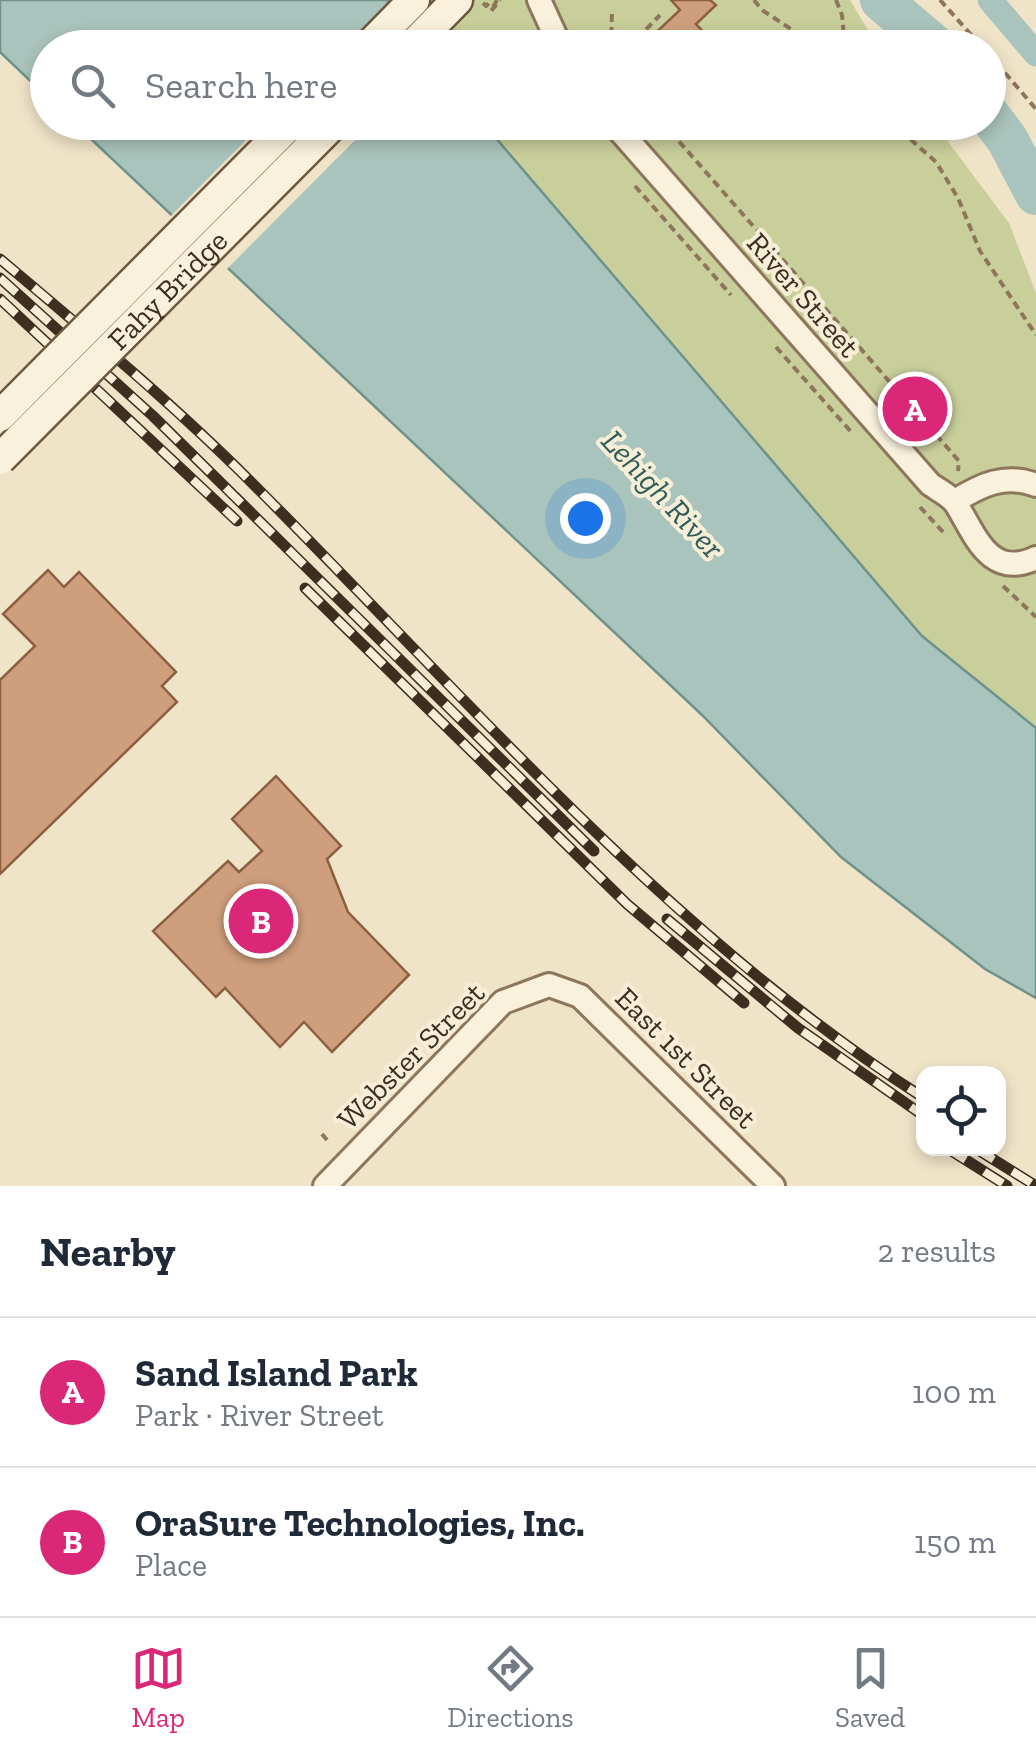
<!DOCTYPE html>
<html lang="en">
<head>
<meta charset="utf-8">
<style>
  body { margin:0; font-family:"Zilla Slab",serif; background:#f6f6f7; color:#1f2937 }
  .controls { position:absolute; right:30px; bottom:30px; display:grid; overflow:hidden; border-radius:20px; box-shadow:0 5px 15px #0003 }
  .controls button { width:90px; height:90px; display:grid; place-items:center; padding:0; border:0; border-bottom:2px solid #e0e1e3; background:#fff; color:#1f2937; font:50px sans-serif }
  .you { position:absolute; left:585px; top:518px; width:35px; height:35px; margin:-25px; border:8px solid #fff; border-radius:50%; background:#1a73e8; box-shadow:0 0 0 15px #1a73e833 }
  .badge { display:grid; place-items:center; width:65px; height:65px; border-radius:50%; background:#db2777; color:#fff; font-size:32px; font-weight:700 }
  .pin { position:absolute; translate:-50% -50%; border:5px solid #fff; box-shadow:0 2px 10px #0006 }
  .list { margin:0; padding:0; list-style:none }
  h2 { display:flex; justify-content:space-between; align-items:center; height:130px; margin:0; padding:0 40px; font-size:42px }
  h2 small { font-size:32px; font-weight:400; color:#747a83 }
  .list li { display:grid; grid-template-columns:65px 1fr auto; gap:30px; align-items:center; box-sizing:border-box; height:150px; padding:0 40px; border-top:2px solid #e0e1e3 }
  .list b { display:block; font-size:38px; white-space:nowrap }
  .list p { margin:0; font-size:32px; white-space:nowrap; color:#747a83 }
  .list em { font-size:32px; font-style:normal; color:#747a83 }
  .icon { flex:none; width:55px; height:55px; fill:none; stroke:currentColor; stroke-width:2; stroke-linecap:round; stroke-linejoin:round }
  .map { position:relative; flex:none; width:1036px; height:1186px; overflow:hidden }
  .search { position:absolute; background:#fff; box-shadow:0 5px 15px #0003; left:30px; right:30px; top:30px; height:110px; display:flex; align-items:center; gap:25px; box-sizing:border-box; padding:0 35px; border-radius:55px; color:#747a83; font-size:38px }
  .sheet { height:430px; background:#fff }
  nav { display:flex; justify-content:space-around; align-items:center; box-sizing:border-box; height:140px; border-top:2px solid #e0e1e3; background:#fff; font-size:28px; color:#747a83 }
  nav a { display:grid; justify-items:center; gap:5px }
  nav .on { color:#db2777 }
  .map>svg:first-child { display:block }
  .green { fill:#c9cf9b }
  .water { fill:#a9c4bc; stroke:#6f938a; stroke-width:2.5 }
  .pier { fill:#f0e4c8 }
  .lines { fill:none; stroke-linecap:round; stroke-linejoin:round }
  .canal { stroke:#a9c4bc; stroke-width:25 }
  .river { stroke:#a9c4bc; stroke-width:42 }
  .building { fill:#cf9f7d; stroke:#8d5f41; stroke-width:2.5 }
  .minor-casing { stroke:#8d765c; stroke-width:28 }
  .secondary-casing { stroke:#6f573f; stroke-width:35 }
  .path { stroke:#8d765c; stroke-width:4; stroke-dasharray:8 5; stroke-linecap:butt }
  .minor { stroke:#faf1dc; stroke-width:22 }
  .secondary { stroke:#faf1dc; stroke-width:30 }
  .rail-casing { stroke:#3d2e20; stroke-width:11 }
  .rail { stroke:#f7eed8; stroke-width:8; stroke-dasharray:22; stroke-linecap:butt }
  .secondary-bridge-casing { stroke:#6f573f; stroke-width:35; stroke-linecap:butt }
  .secondary-bridge { stroke:#faf1dc; stroke-width:30 }
  .labels { text-anchor:middle; dominant-baseline:central; stroke-width:8; stroke-linejoin:round; paint-order:stroke }
  .street-label { font-size:30px; fill:#3d2e20; stroke:#f7eed8 }
  .water-label { font-size:32px; font-style:italic; fill:#2f5d5a; stroke:#f7eed8 }
</style>
</head>
<body>
<div class="map">
<svg width="1036" height="1186" viewBox="0 0 1036 1186">
  <rect width="100%" height="100%" fill="#f0e4c8"/>
  <g class="green">
    <polygon points="387,0 850,0 878,47 424,47"/>
    <polygon points="483,123 934,123 1009,223 1036,293 1036,728 923,636"/>
  </g>
  <g class="water">
    <polygon points="0,0 387,0 424,47 48,48 47,97 0,52"/>
    <polygon points="74,123 483,123 922,636 1036,728 1036,998 985,969 841,857 702,715"/>
  </g>
  <polygon class="pier" points="263,123 372,123 224,272 168,219"/>
  <g class="lines">
    <polyline class="canal" points="990,0 1036,54"/>
    <g class="river">
      <polyline points="881,0 937,48"/>
      <polyline points="988,114 1007,139 1036,194"/>
    </g>
  </g>
  <g class="building">
    <polygon points="671,0 710,0 716,5 696,24 709,38 699,48 655,48 648,40 680,10"/>
    <polygon points="48,570 64,587 79,572 176,672 162,686 177,702 0,874 0,680 35,646 3,614"/>
    <polygon points="276,776 341,846 327,859 348,912 409,975 332,1052 304,1022 280,1047 225,988 216,997 153,931 228,861 239,872 262,851 232,819"/>
  </g>
  <g class="lines">
    <g class="minor-casing">
      <g id="minor">
        <polyline points="539,0 561,48"/>
        <path d="M612,122L930,484C938,490 951,496 956,504C975,534 989,580 1036,558"/>
        <path d="M955,501C981,485 1005,473 1036,485"/>
        <polyline points="325,1186 503,1002 549,985 580,996 773,1186"/>
      </g>
    </g>
    <g class="secondary-casing">
      <g id="secondary">
        <polyline points="367,48 414,0"/>
        <polyline points="410,48 457,0"/>
      </g>
    </g>
    <g class="path">
      <polyline points="497,0 491,11 500,0"/>
      <polyline points="754,0 762,10 820,48"/>
      <polyline points="836,0 842,15 845,48"/>
      <polyline points="940,0 983,48"/>
      <polyline points="483,3 486,6 492,0"/>
      <polyline points="611,48 612,11"/>
      <polyline points="628,48 660,15"/>
      <polyline points="719,48 723,44 744,48"/>
      <polyline points="988,53 1036,109"/>
      <polyline points="662,122 959,461 958,471"/>
      <polyline points="891,122 936,162 958,198 980,251 1036,335"/>
      <polyline points="635,186 731,295"/>
      <polyline points="776,347 853,434"/>
      <polyline points="920,507 944,533"/>
      <polyline points="1003,586 1036,617"/>
      <polyline points="322,1134 327,1140"/>
    </g>
    <use href="#minor" class="minor"/>
    <use href="#secondary" class="secondary"/>
    <g class="rail-casing">
      <g id="rail">
        <path d="M0,259C89,334 178,408 260,491C472,703 669,935 924,1098"/>
        <polyline points="0,278 153,416 594,851"/>
        <polyline points="0,299 237,521"/>
        <polyline points="305,588 627,904 744,1003"/>
        <polyline points="667,919 798,1028 924,1116"/>
        <polyline points="947,1148 1007,1186"/>
        <polyline points="975,1148 1036,1186"/>
      </g>
    </g>
    <use href="#rail" class="rail"/>
    <g class="secondary-bridge-casing">
      <g id="secondary-bridge">
        <polyline points="0,416 292,122"/>
        <path id="s1" d="M0,459L335,122"/>
      </g>
    </g>
    <use href="#secondary-bridge" class="secondary-bridge"/>
  </g>
  <g class="labels">
    <g class="street-label">
      <text stroke="none"><textPath href="#s1" startOffset="238">Fahy Bridge</textPath></text>
      <text transform="translate(803 295) rotate(49)">River Street</text>
      <text transform="translate(411 1056) rotate(-45)">Webster Street</text>
      <text transform="translate(686 1058) rotate(45)">East 1st Street</text>
    </g>
    <g class="water-label">
      <text transform="translate(663 494) rotate(47)">Lehigh River</text>
    </g>
  </g>
</svg>
<div class="controls">
<button><svg class="icon" aria-label="locate" viewBox="0 0 24 24"><circle cx="12" cy="12" r="6"/><path d="M12 2v4M12 18v4M2 12h4M18 12h4"/></svg></button>
</div>
<div class="you"></div>
<div class="pin badge" style="left:915px;top:409px">A</div>
<div class="pin badge" style="left:261px;top:921px">B</div>
<div class="search"><svg class="icon" aria-label="search" viewBox="0 0 24 24"><circle cx="10" cy="10" r="6"/><path d="M15 15l6 6"/></svg>Search here</div>
</div>
<section class="sheet">
<h2>Nearby<small>2 results</small></h2>
<ul class="list">
<li><span class="badge">A</span><div><b>Sand Island Park</b><p>Park · River Street</p></div><em>100 m</em></li>
<li><span class="badge">B</span><div><b>OraSure Technologies, Inc.</b><p>Place</p></div><em>150 m</em></li>
</ul>
</section>
<nav>
<a class="on"><svg class="icon" aria-label="map" viewBox="0 0 24 24"><path d="M3 6l6-2 6 2 6-2v14l-6 2-6-2-6 2zM9 4v14M15 6v14"/></svg>Map</a>
<a><svg class="icon" aria-label="directions" viewBox="0 0 24 24"><path d="M12 3l9 9-9 9-9-9zM9 14v-3h6M13 9l2 2-2 2"/></svg>Directions</a>
<a><svg class="icon" aria-label="saved" viewBox="0 0 24 24"><path d="M7 4h10v16l-5-4-5 4z"/></svg>Saved</a>
</nav>
</body>
</html>
